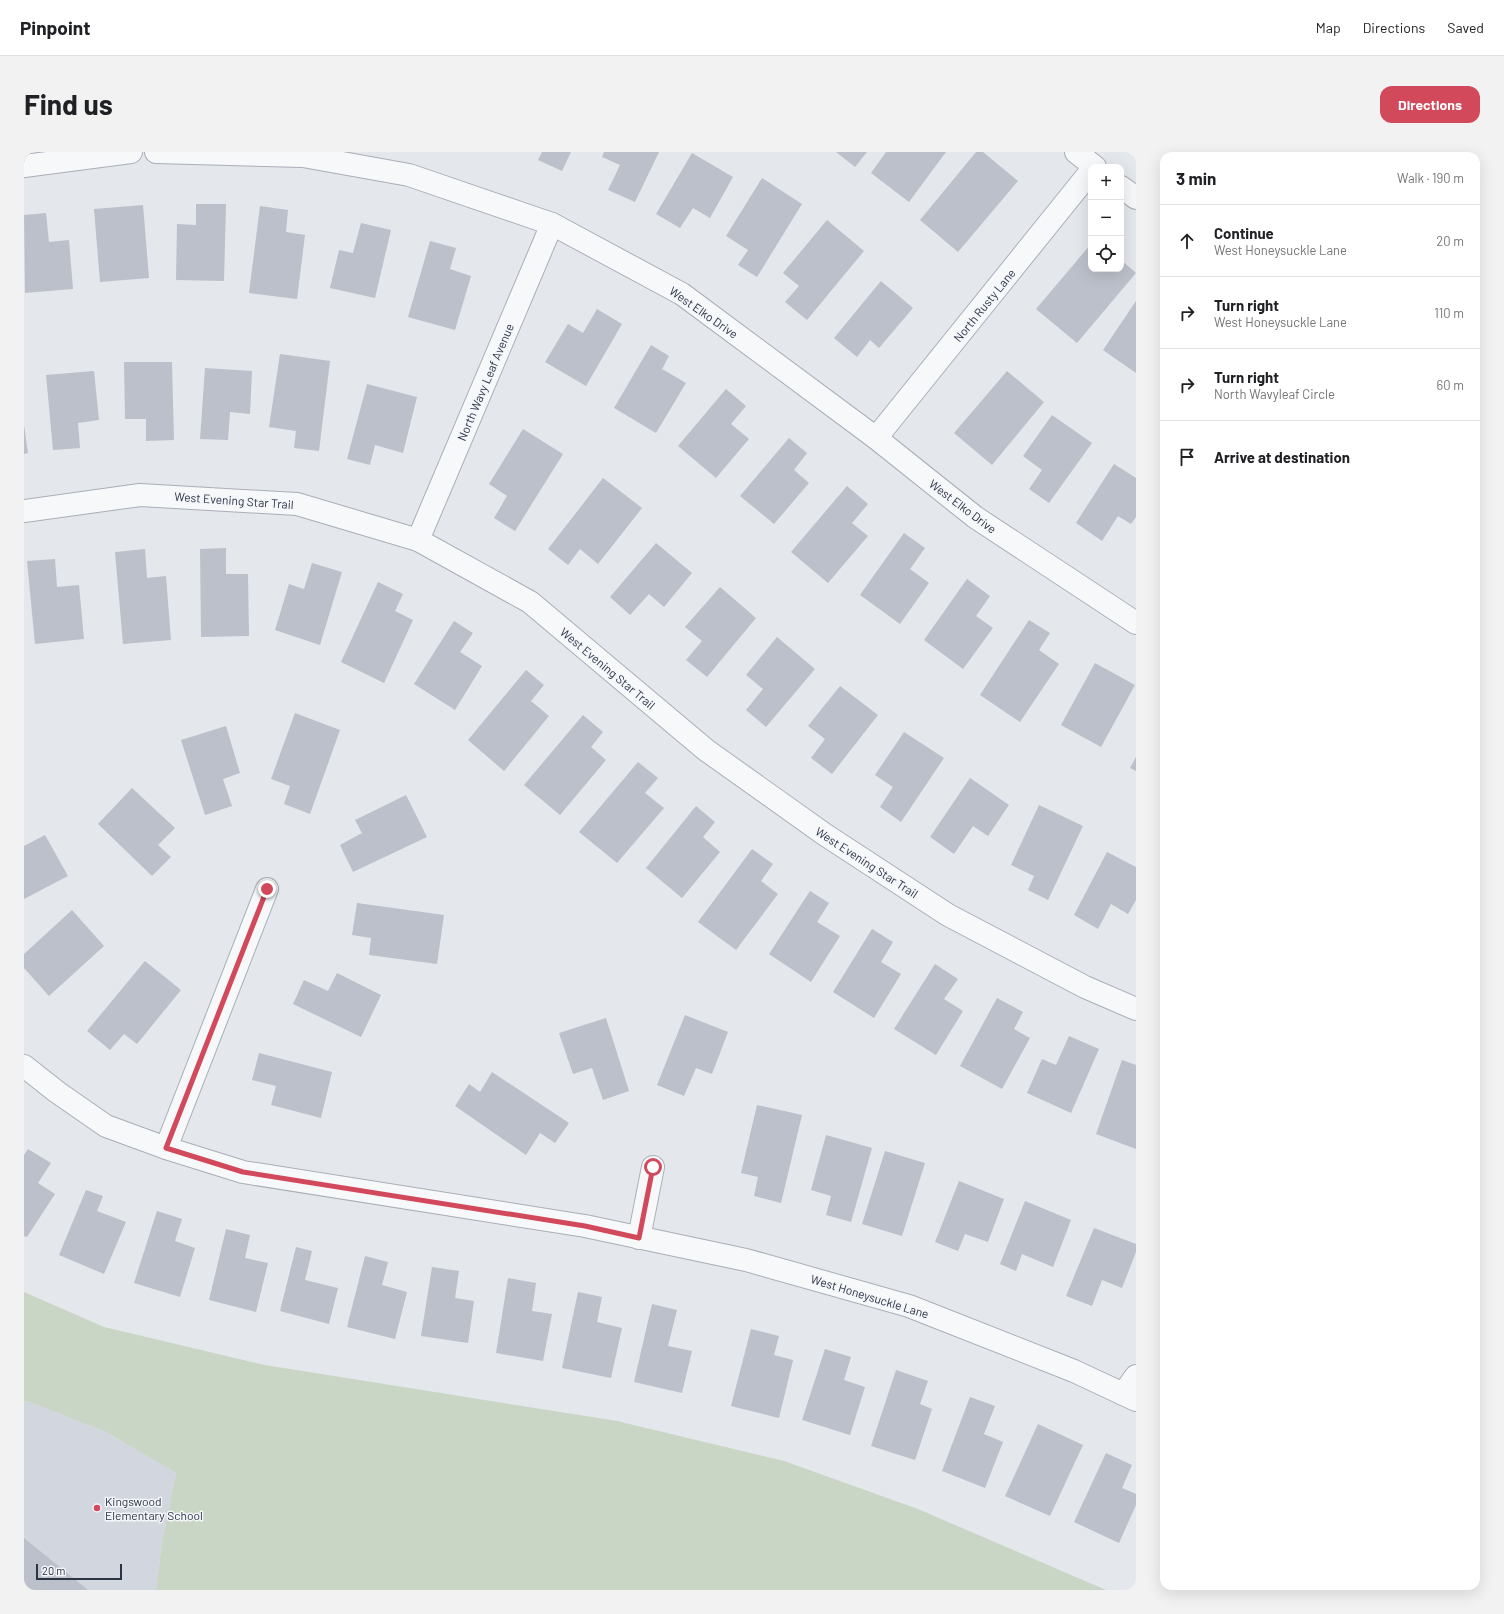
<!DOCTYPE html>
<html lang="en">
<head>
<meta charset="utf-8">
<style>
  body { margin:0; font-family:Barlow,sans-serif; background:#f2f2f2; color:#202124 }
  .controls { position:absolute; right:12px; top:12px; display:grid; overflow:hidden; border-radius:8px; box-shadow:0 4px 16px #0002 }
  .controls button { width:36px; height:36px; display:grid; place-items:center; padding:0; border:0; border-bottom:1px solid #e0e0e0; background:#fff; color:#202124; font:20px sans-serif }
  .scale { position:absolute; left:12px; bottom:10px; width:86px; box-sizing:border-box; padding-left:4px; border:2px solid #2b3445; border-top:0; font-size:11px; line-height:14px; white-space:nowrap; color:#2b3445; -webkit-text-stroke:3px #f4f6f9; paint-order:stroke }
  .stop { position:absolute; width:12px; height:12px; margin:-9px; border:3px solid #d1495b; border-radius:50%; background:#fff }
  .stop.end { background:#d1495b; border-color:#fff; box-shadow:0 1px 4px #0008 }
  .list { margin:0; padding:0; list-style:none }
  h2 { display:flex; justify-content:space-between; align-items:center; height:52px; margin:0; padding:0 16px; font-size:17px }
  h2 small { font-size:13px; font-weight:400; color:#757577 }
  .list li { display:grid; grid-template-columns:26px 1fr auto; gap:12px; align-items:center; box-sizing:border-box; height:72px; padding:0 16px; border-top:1px solid #e0e0e0 }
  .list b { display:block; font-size:15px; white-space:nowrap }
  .list p { margin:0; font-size:13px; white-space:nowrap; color:#757577 }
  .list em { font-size:13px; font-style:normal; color:#757577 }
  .icon { flex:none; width:22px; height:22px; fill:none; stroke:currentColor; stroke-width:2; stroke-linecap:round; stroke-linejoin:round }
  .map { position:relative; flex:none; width:1112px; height:1438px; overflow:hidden; border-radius:12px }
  header { display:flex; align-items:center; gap:24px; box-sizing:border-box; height:56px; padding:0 20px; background:#fff; border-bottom:1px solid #e0e0e0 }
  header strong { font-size:19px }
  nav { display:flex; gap:22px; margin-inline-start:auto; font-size:14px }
  .intro { display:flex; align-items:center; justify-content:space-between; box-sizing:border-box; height:96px; padding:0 24px }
  h1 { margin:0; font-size:28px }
  .button { padding:10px 18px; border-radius:12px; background:#d1495b; color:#fff; font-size:14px; font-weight:700 }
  main { display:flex; gap:24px; padding:0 24px }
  aside { flex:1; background:#fff; border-radius:12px; box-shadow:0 4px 16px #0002 }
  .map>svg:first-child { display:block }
  .built { fill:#d2d6de }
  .green { fill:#c9d6c5 }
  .building { fill:#bbc0ca }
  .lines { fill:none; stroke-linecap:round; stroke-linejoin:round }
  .minor-casing { stroke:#a9aeb7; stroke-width:24 }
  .minor { stroke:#f7f8fa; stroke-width:22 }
  .route { stroke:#d1495b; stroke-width:5 }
  .poi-dot { fill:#d1495b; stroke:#f4f6f9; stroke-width:1.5 }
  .labels { text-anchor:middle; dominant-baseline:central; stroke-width:3; stroke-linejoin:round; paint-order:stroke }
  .street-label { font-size:12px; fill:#2b3445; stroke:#f4f6f9 }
  .poi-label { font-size:12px; fill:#2b3445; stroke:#f4f6f9; text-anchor:start }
</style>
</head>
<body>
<header>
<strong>Pinpoint</strong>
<nav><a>Map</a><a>Directions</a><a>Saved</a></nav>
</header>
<div class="intro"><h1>Find us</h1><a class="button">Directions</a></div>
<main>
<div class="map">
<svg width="1112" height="1438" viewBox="0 0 1112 1438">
  <rect width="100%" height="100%" fill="#e4e7ec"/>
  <polygon class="built" points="0,1249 6,1250 82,1280 152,1321 138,1391 132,1438 0,1438"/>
  <polygon class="green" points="0,1140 80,1175 241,1213 593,1269 760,1309 894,1357 1082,1438 132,1438 138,1391 152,1321 82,1280 6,1250 0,1249"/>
  <g class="building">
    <polygon points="518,0 547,0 538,19 514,8"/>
    <polygon points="580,0 635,0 611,50 584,38 596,13 578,5"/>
    <polygon points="812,0 843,0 831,15"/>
    <polygon points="862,0 922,0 885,50 847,21"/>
    <polygon points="952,0 959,0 994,29 934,100 896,68"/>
    <polygon points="668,1 709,25 686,66 669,56 656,76 632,62"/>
    <polygon points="738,26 778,52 733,125 714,113 724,98 702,84"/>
    <polygon points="172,52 202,52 200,129 152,128 153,72 172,73"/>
    <polygon points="119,53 125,126 76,130 70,57"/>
    <polygon points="236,54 264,58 262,80 281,83 273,147 225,141"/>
    <polygon points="22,61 25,90 45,88 49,137 1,141 0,63"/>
    <polygon points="803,68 840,99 783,168 761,150 775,134 759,121"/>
    <polygon points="337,71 367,78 351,146 306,136 315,98 329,101"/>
    <polygon points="406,89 432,96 426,117 447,124 431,178 384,165"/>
    <polygon points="1067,92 1067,117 1097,117 1097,108 1112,121 1053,191 1012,157"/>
    <polygon points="857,129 889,156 855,196 846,188 833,205 810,186"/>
    <polygon points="1112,149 1112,221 1079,198"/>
    <polygon points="573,157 598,172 562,234 521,210 544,172 559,181"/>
    <polygon points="627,193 645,204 638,217 662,231 632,281 590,256"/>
    <polygon points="256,202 306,209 295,299 270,296 272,279 245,275"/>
    <polygon points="100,210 148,210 150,288 122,289 122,267 101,267"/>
    <polygon points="181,216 228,219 226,262 206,260 204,288 176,287"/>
    <polygon points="70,219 75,268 54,271 56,296 29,298 22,223"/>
    <polygon points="983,219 1020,250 968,313 930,281"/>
    <polygon points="343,232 393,245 379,301 351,293 346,313 323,307"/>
    <polygon points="702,237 722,254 707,272 725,287 692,326 654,294"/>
    <polygon points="1028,263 1068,291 1025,351 1005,337 1018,318 999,304"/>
    <polygon points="0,273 4,301 0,302"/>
    <polygon points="499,277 539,302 491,379 470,366 483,344 465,332"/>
    <polygon points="765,286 783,301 770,318 785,331 750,372 716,344"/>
    <polygon points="1090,312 1112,326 1112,365 1107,372 1094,364 1078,389 1052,371"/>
    <polygon points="579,326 618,356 574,412 556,397 544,413 524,397"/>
    <polygon points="823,334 844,352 828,371 844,384 804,431 767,400"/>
    <polygon points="880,381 901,396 886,417 905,431 876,472 836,443"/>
    <polygon points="632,391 668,421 640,455 625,442 606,463 586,445"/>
    <polygon points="202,396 202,422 224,422 225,484 177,485 176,397"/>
    <polygon points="121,397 123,426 142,424 147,488 99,492 91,400"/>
    <polygon points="31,407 33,435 55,433 60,487 11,492 3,409"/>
    <polygon points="288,411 318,420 296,493 251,478 265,432 280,437"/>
    <polygon points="943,427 966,444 952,464 969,476 939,517 900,488"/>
    <polygon points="354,430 379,442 371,459 389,468 360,531 317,510"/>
    <polygon points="696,435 732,466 683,525 662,508 678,489 661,475"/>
    <polygon points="1005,468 1026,481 1015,498 1035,512 996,570 956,543"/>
    <polygon points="430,469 449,481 436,500 458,514 431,558 390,532"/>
    <polygon points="753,485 791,517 742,575 722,558 739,537 722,523"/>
    <polygon points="1071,511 1111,533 1077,595 1037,573"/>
    <polygon points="502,518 520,533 507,549 525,564 480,619 444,588"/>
    <polygon points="816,534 854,563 808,622 787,606 801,587 784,574"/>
    <polygon points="271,561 316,578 286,662 260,652 266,634 247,627"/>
    <polygon points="559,563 579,580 567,595 582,608 536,663 500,633"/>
    <polygon points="202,574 216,621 199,627 208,654 181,663 157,588"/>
    <polygon points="880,580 920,606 877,670 856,655 869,635 851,623"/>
    <polygon points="1112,605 1112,619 1106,616"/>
    <polygon points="614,610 634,626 621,641 640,656 593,711 555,680"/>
    <polygon points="946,626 985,653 964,684 949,674 930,702 906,685"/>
    <polygon points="108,636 151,676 134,693 147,705 128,724 74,672"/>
    <polygon points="382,643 403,685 329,720 316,693 338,681 331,668"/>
    <polygon points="1015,653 1059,674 1024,748 1004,738 1010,724 987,713"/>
    <polygon points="672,654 691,670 679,685 696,700 658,746 622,716"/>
    <polygon points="21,683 44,724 0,747 0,694"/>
    <polygon points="728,697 749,712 737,729 754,742 712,798 674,770"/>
    <polygon points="1083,700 1112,715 1112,748 1104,762 1087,752 1074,777 1050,763"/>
    <polygon points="786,739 805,751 793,770 816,784 787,830 745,802"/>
    <polygon points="333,751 420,763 413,812 345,803 347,786 328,783"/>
    <polygon points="48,758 80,794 25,844 0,816 0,802"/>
    <polygon points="848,777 869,790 857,810 877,822 850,866 809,840"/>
    <polygon points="121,809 157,838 113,892 100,882 86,898 63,879"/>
    <polygon points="911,812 934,827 920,847 939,859 912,903 870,877"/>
    <polygon points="313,821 357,843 337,885 269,852 280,828 304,839"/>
    <polygon points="973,846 999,860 990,877 1006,886 978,937 936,914"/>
    <polygon points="661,863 704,880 688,922 672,916 660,944 633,933"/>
    <polygon points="582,866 605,939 579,948 568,916 549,922 535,881"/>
    <polygon points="1045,884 1075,897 1047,961 1003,941 1018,907 1032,913"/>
    <polygon points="235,901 308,920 297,966 247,953 252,934 228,928"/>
    <polygon points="1098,908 1112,913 1112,997 1072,982"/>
    <polygon points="468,920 545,971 531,991 516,981 502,1003 431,954 445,932 456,940"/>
    <polygon points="733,953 778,963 757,1051 730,1044 734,1025 717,1021"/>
    <polygon points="802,983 848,996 827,1070 802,1063 807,1044 787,1038"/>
    <polygon points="4,997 27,1011 14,1031 31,1042 3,1085 0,1084 0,1003"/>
    <polygon points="861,999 901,1011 878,1084 838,1072"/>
    <polygon points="935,1029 980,1047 964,1090 941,1082 934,1099 911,1090"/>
    <polygon points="62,1038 79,1044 73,1059 102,1070 80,1122 35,1103"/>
    <polygon points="1001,1049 1047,1068 1029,1115 998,1102 992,1119 976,1112"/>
    <polygon points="133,1059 158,1067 151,1089 171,1096 156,1145 110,1131"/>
    <polygon points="1070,1076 1112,1092 1112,1100 1098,1136 1078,1128 1068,1154 1042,1144"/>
    <polygon points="202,1077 226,1083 221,1106 244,1111 232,1160 185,1148"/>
    <polygon points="272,1095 288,1099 281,1128 314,1136 305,1172 256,1159"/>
    <polygon points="341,1104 364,1110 358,1133 383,1140 371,1187 323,1175"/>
    <polygon points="408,1115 435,1119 431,1146 450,1149 444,1191 397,1184"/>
    <polygon points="484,1126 512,1131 508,1159 528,1162 519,1209 472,1201"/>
    <polygon points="554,1140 578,1145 573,1170 598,1176 587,1226 538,1216"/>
    <polygon points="628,1152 653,1158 644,1194 668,1199 658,1241 610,1230"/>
    <polygon points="727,1177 755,1184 750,1203 769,1208 755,1266 707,1254"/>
    <polygon points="801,1197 827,1205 820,1228 841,1235 826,1283 778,1268"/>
    <polygon points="872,1218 904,1229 896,1252 908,1257 891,1308 847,1294"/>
    <polygon points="946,1245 971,1254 960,1282 979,1290 961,1336 918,1319"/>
    <polygon points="1014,1272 1059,1293 1026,1364 981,1344"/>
    <polygon points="1082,1301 1108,1313 1098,1336 1112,1342 1112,1353 1095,1391 1050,1370"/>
    <polygon points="0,1386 64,1438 0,1438"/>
  </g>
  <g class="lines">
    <g class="minor-casing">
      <g id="minor">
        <polyline points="132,0 279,4 385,23 528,72 658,142 852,286 951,365 1112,471"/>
        <polyline points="1052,0 1071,15"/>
        <polyline points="0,14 107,0"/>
        <polyline points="1097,35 1112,46"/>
        <polyline points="852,286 1067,19"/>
        <polyline points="0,359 116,343 273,352 394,388 506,450 682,598 800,682 924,763 1061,835 1112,857"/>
        <polyline points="394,388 528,72"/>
        <polyline points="0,914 33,940 82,974 142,996 219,1020 561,1074 722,1108 885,1154 1050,1219 1112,1248"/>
        <polyline points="142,996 243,737"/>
        <polyline points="615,1086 629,1015"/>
        <polyline points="1099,1242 1112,1224"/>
      </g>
    </g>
    <use href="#minor" class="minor"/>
  </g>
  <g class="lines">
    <polyline class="route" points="243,737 142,996 219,1020 561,1074 615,1086 629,1015"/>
  </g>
  <circle class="poi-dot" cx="73" cy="1356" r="4"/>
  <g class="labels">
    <g class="street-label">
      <text transform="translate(960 153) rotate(-51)">North Rusty Lane</text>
      <text transform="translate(680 160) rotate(35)">West Elko Drive</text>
      <text transform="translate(461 230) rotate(-67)">North Wavy Leaf Avenue</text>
      <text transform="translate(210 348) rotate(4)">West Evening Star Trail</text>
      <text transform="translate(939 354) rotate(37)">West Elko Drive</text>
      <text transform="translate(584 516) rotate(40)">West Evening Star Trail</text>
      <text transform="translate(843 710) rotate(33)">West Evening Star Trail</text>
      <text transform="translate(846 1144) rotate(17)">West Honeysuckle Lane</text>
    </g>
    <g class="poi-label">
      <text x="81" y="1349">Kingswood<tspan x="81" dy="14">Elementary School</tspan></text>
    </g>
  </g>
</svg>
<div class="controls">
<button>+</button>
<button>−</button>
<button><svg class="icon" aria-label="locate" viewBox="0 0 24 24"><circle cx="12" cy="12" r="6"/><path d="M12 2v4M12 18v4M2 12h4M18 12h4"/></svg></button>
</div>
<div class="scale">20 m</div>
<div class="stop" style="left:629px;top:1015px"></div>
<div class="stop end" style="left:243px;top:737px"></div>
</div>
<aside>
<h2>3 min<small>Walk · 190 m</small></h2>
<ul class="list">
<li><svg class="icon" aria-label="ahead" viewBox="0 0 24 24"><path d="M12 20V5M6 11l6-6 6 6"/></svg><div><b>Continue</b><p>West Honeysuckle Lane</p></div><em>20 m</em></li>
<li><svg class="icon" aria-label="right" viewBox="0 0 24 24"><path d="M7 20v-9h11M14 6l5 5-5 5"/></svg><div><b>Turn right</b><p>West Honeysuckle Lane</p></div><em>110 m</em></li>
<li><svg class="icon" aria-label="right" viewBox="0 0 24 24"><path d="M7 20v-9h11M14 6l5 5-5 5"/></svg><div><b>Turn right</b><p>North Wavyleaf Circle</p></div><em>60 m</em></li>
<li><svg class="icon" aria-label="arrive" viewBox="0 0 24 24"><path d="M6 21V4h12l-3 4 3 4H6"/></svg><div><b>Arrive at destination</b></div></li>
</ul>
</aside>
</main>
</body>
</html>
